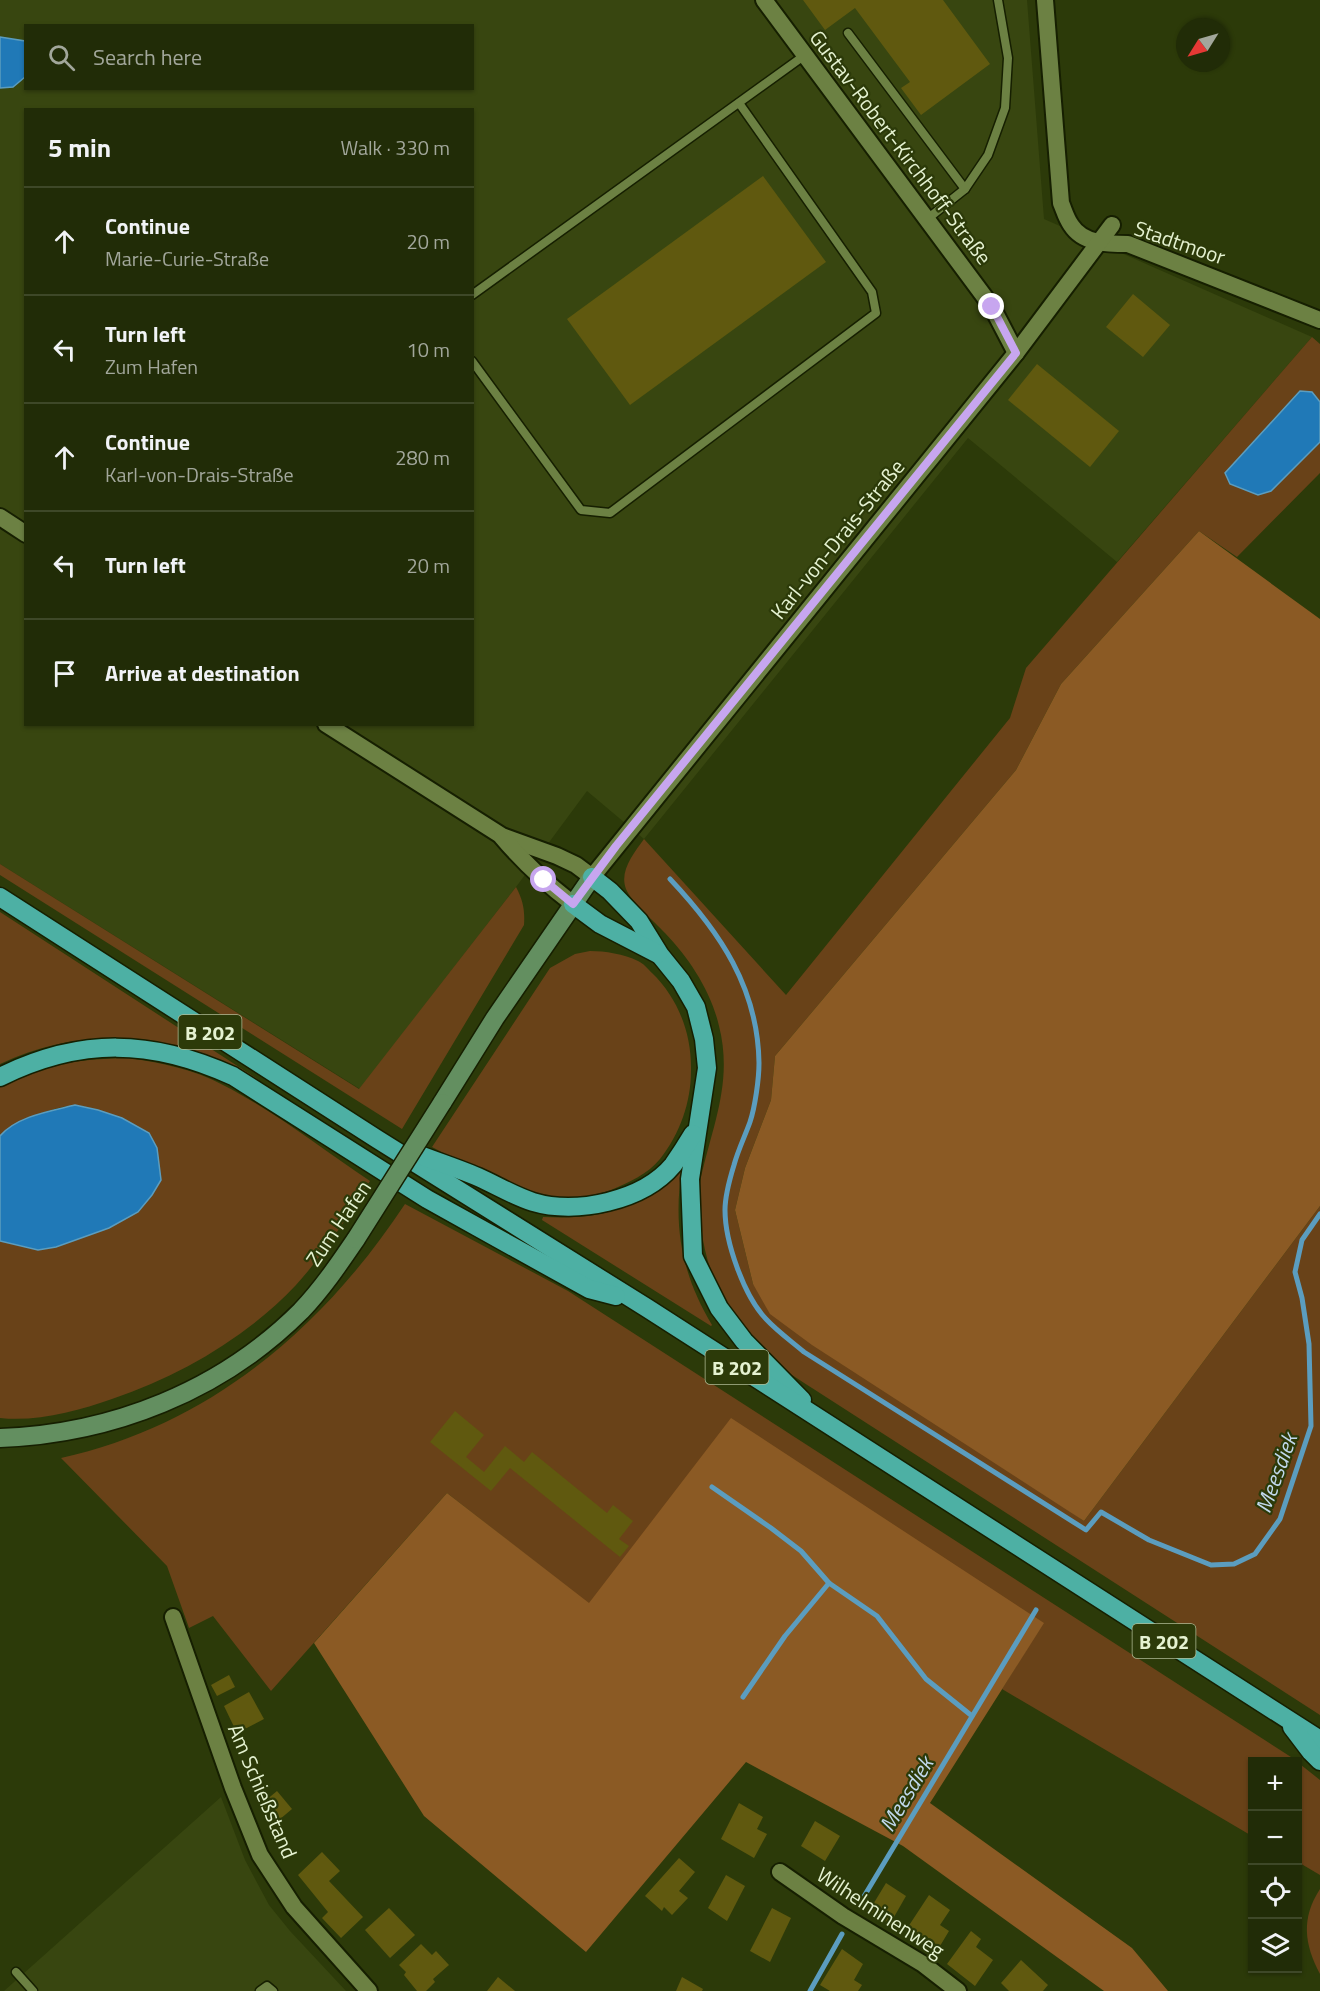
<!DOCTYPE html>
<html lang="en">
<head>
<meta charset="utf-8">
<style>
  body { margin:0; font-family:"Titillium Web",sans-serif; background:#293411; color:#f1f3f6 }
  .controls { position:absolute; right:18px; bottom:18px; display:grid; overflow:hidden; border-radius:0px; box-shadow:0 2px 4px #0004 }
  .controls button { width:54px; height:54px; display:grid; place-items:center; padding:0; border:0; border-bottom:2px solid #3e4828; background:#212c07; color:#f1f3f6; font:30px sans-serif }
  .compass { position:absolute; left:1176px; top:18px; width:54px; height:54px; border-radius:50%; background:#212c07; box-shadow:0 2px 4px #0004; rotate:233deg }
  .stop { position:absolute; width:18px; height:18px; margin:-14px; border:4px solid #c7a6ef; border-radius:50%; background:#fff }
  .stop.end { background:#c7a6ef; border-color:#fff; box-shadow:0 2px 6px #0008 }
  .list { margin:0; padding:0; list-style:none }
  h2 { display:flex; justify-content:space-between; align-items:center; height:78px; margin:0; padding:0 24px; font-size:26px }
  h2 small { font-size:20px; font-weight:400; color:#a2a79b }
  .list li { display:grid; grid-template-columns:39px 1fr auto; gap:18px; align-items:center; box-sizing:border-box; height:108px; padding:0 24px; border-top:2px solid #3e4828 }
  .list b { display:block; font-size:22px; white-space:nowrap }
  .list p { margin:0; font-size:20px; white-space:nowrap; color:#a2a79b }
  .list em { font-size:20px; font-style:normal; color:#a2a79b }
  .icon { flex:none; width:33px; height:33px; fill:none; stroke:currentColor; stroke-width:2; stroke-linecap:round; stroke-linejoin:round }
  .map { position:relative; flex:none; width:1320px; height:1991px; overflow:hidden }
  .search { position:absolute; background:#212c07; box-shadow:0 2px 4px #0004; left:24px; top:24px; width:450px; height:66px; display:flex; align-items:center; gap:15px; box-sizing:border-box; padding:0 21px; border-radius:0px; color:#a2a79b; font-size:22px }
  .panel { position:absolute; background:#212c07; box-shadow:0 2px 4px #0004; left:24px; top:108px; width:450px; height:618px; border-radius:0px }
  .map>svg:first-child { display:block }
  .built { fill:#384610; fill-rule:evenodd }
  .green { fill:#694218 }
  .forest { fill:#8b5a24 }
  .water { fill:#2079b7; stroke:#5b9dbf; stroke-width:1.5 }
  .lines { fill:none; stroke-linecap:round; stroke-linejoin:round }
  .stream { stroke:#5b9dbf; stroke-width:5 }
  .building { fill:#60590f }
  .lane-casing { stroke:#161f01; stroke-width:11 }
  .street-casing { stroke:#161f01; stroke-width:20 }
  .secondary-casing { stroke:#161f01; stroke-width:21 }
  .highway-casing { stroke:#161f01; stroke-width:21 }
  .lane { stroke:#6c8143; stroke-width:8 }
  .street { stroke:#6c8143; stroke-width:16 }
  .secondary { stroke:#638f60; stroke-width:18 }
  .highway { stroke:#4db0a4; stroke-width:18 }
  .secondary-bridge-casing { stroke:#161f01; stroke-width:21; stroke-linecap:butt }
  .secondary-bridge { stroke:#638f60; stroke-width:18 }
  .route { stroke:#c7a6ef; stroke-width:8 }
  .labels { text-anchor:middle; dominant-baseline:central; stroke-width:4.5; stroke-linejoin:round; paint-order:stroke }
  .shield { fill:#2c3a09; stroke:#aebb95; stroke-width:1.5 }
  .shield-label { font-size:20px; font-weight:bold; fill:#e5f2d1 }
  .street-label { font-size:21px; fill:#e5f2d1; stroke:#2c3a09 }
  .water-label { font-size:22px; font-style:italic; fill:#c1d8ec; stroke:#2c3a09 }
</style>
</head>
<body>
<div class="map">
<svg width="1320" height="1991" viewBox="0 0 1320 1991">
  <rect width="100%" height="100%" fill="#2c3a09"/>
  <g class="built">
    <path d="M0,0H1027L1044,219L1312,337L1117,562L968,438L644,839L587,791L516,887L360,1089L0,864ZM26,26H472V88H26ZM26,110H472V724H26Z"/>
    <polygon points="221,1797 245,1860 269,1905 290,1931 346,1991 4,1991"/>
  </g>
  <g class="green">
    <path d="M1312,337L1320,344V473L1237,557L1199,531L1061,684L1016,770L775,1056L771,1100L745,1168L735,1210L753,1284L1084,1521L1320,1206V1715L812,1388C795,1377 776,1365 761,1350C728,1316 706,1274 701,1226C699,1211 698,1192 701,1177C713,1124 733,1081 719,1026C711,991 689,958 665,933C654,921 632,903 626,889C619,871 634,853 644,839L786,995L1010,718L1026,668Z"/>
    <path d="M0,864L359,1089L516,887C523,900 525,910 524,925L402,1129L0,875Z"/>
    <path d="M0,912L259,1080C168,1039 95,1020 0,1064Z"/>
    <path d="M590,951C605,951 624,954 638,961C643,963 648,969 652,973C678,998 692,1034 691,1071C691,1102 680,1134 660,1159C648,1174 628,1183 611,1190C591,1197 565,1201 544,1197C535,1195 526,1190 518,1187C488,1175 460,1162 432,1147L550,968L575,954Z"/>
    <path d="M129,1058C161,1063 194,1069 223,1085C274,1111 322,1149 370,1181C348,1216 325,1253 296,1285C246,1338 181,1375 112,1399C78,1411 37,1422 0,1418V1241L38,1250L122,1118C107,1113 92,1107 77,1106C59,1104 11,1123 0,1136V1086C39,1063 84,1059 129,1058Z"/>
    <path d="M682,1167C673,1226 681,1273 712,1325L711,1326L542,1220L543,1217C611,1220 630,1208 682,1167Z"/>
    <path d="M405,1204L568,1291L1291,1757L1320,1780V1875L1298,1862V1762H1252V1836L1002,1689L1043,1623L589,1604L447,1493L271,1691L213,1616L189,1628L167,1566L61,1458C210,1425 323,1328 405,1204Z"/>
    <path d="M1320,1889V1974C1304,1944 1301,1918 1320,1889Z"/>
  </g>
  <g class="forest">
    <polygon points="1199,531 1320,619 1320,1206 1084,1521 812,1345 770,1314 753,1284 735,1210 745,1168 771,1100 775,1056 1016,770 1061,684"/>
    <polygon points="731,1418 1044,1623 930,1803 1132,1948 1168,1991 1104,1991 903,1846 746,1762 586,1952 424,1816 314,1643 447,1493 589,1603"/>
  </g>
  <g class="water">
    <polygon points="0,37 25,41 25,77 13,87 0,88"/>
    <polygon points="1300,391 1312,392 1320,402 1320,442 1271,491 1258,495 1230,484 1225,473"/>
    <path d="M75,1105L98,1110L122,1118L149,1133L157,1148L161,1180L152,1195L138,1212L109,1228L56,1247L38,1250L0,1241V1136C17,1116 51,1111 75,1105Z"/>
  </g>
  <g class="lines">
    <g class="stream">
      <path d="M670,879C720,932 758,988 759,1063C759,1079 755,1107 750,1122C745,1136 738,1150 734,1165C730,1178 725,1196 725,1210C725,1242 744,1296 766,1319C777,1331 791,1341 804,1352L1086,1530L1101,1512L1149,1540L1211,1565L1234,1564L1255,1554L1280,1519L1311,1426L1309,1344L1302,1298L1295,1272L1302,1240L1320,1214"/>
      <polyline points="712,1487 771,1528 801,1551 829,1583"/>
      <polyline points="743,1697 785,1636 829,1583 877,1616 926,1679 972,1716"/>
      <polyline points="860,1903 1036,1610"/>
      <polyline points="810,1991 842,1934"/>
    </g>
  </g>
  <g class="building">
    <polygon points="803,0 943,0 990,64 921,115 901,88 910,82 855,8 825,30"/>
    <polygon points="763,176 826,262 630,405 567,319"/>
    <polygon points="1133,294 1170,325 1143,357 1106,327"/>
    <polygon points="1037,364 1119,431 1090,467 1008,400"/>
    <polygon points="455,1411 484,1435 466,1457 484,1472 505,1446 524,1462 532,1452 607,1513 613,1505 633,1521 619,1539 629,1546 620,1557 510,1468 491,1491 430,1442"/>
    <polygon points="229,1675 235,1687 217,1696 211,1685"/>
    <polygon points="249,1692 264,1719 237,1733 224,1706"/>
    <polygon points="277,1791 292,1809 273,1825 259,1806"/>
    <polygon points="739,1803 763,1817 757,1829 767,1834 754,1858 721,1839"/>
    <polygon points="815,1821 840,1836 825,1861 801,1846"/>
    <polygon points="322,1852 340,1871 329,1881 363,1917 341,1938 322,1918 328,1912 298,1875"/>
    <polygon points="679,1858 695,1872 679,1891 688,1898 672,1915 664,1907 662,1911 645,1896"/>
    <polygon points="726,1875 745,1886 727,1921 708,1908"/>
    <polygon points="886,1883 906,1896 890,1924 869,1911"/>
    <polygon points="929,1895 950,1910 940,1925 949,1931 940,1946 930,1941 927,1946 906,1930"/>
    <polygon points="389,1908 415,1935 390,1958 365,1930"/>
    <polygon points="772,1908 791,1918 770,1962 750,1951"/>
    <polygon points="971,1931 981,1939 976,1947 993,1960 975,1986 947,1964"/>
    <polygon points="421,1944 432,1955 436,1951 449,1965 433,1979 435,1982 426,1991 417,1991 404,1975 406,1972 399,1965"/>
    <polygon points="842,1949 863,1964 854,1980 862,1985 858,1991 830,1991 820,1985"/>
    <polygon points="1021,1960 1048,1985 1043,1991 1009,1991 1001,1983"/>
    <polygon points="498,1977 515,1991 487,1991"/>
    <polygon points="682,1977 703,1989 702,1991 676,1991"/>
  </g>
  <g class="lines">
    <g class="lane-casing">
      <g id="lane">
        <polyline points="848,33 965,189"/>
        <polyline points="926,220 965,189 988,155 1005,108 1008,58 998,0"/>
        <polyline points="472,295 805,55"/>
        <polyline points="472,361 581,510 610,513 876,313 872,292 739,103"/>
        <polyline points="16,1972 33,1991"/>
        <polyline points="260,1991 267,1986 273,1991"/>
      </g>
    </g>
    <g class="street-casing">
      <g id="street">
        <polyline points="764,0 992,307 1016,353"/>
        <path d="M1045,0L1061,203C1064,210 1066,218 1071,225C1083,244 1108,244 1128,244L1320,320"/>
        <polyline points="0,517 26,534"/>
        <polyline points="326,724 502,836 557,856 576,865 592,877 1016,353 1112,225"/>
        <path d="M502,837C523,862 547,884 573,904"/>
        <polyline points="173,1617 233,1788 260,1855 294,1907 369,1991"/>
        <polyline points="780,1872 843,1916 923,1964 958,1991"/>
      </g>
    </g>
    <g class="secondary-casing">
      <g id="secondary">
        <polyline points="442,1103 495,1018 592,877"/>
        <path d="M0,1438C112,1434 221,1391 301,1311C322,1289 339,1264 356,1239"/>
      </g>
    </g>
    <g class="highway-casing">
      <g id="highway">
        <polyline points="592,877 610,891 639,921 660,955 681,981 696,1007 704,1039 707,1068 690,1179 693,1256 719,1308 744,1341 802,1400"/>
        <polyline points="0,897 377,1139 647,1308 1320,1740"/>
        <polyline points="573,904 600,924 658,954"/>
        <path d="M0,1077C81,1037 152,1039 233,1076L427,1199L589,1289L616,1296"/>
        <path d="M414,1153C435,1161 457,1168 478,1177C496,1185 514,1196 533,1202C576,1215 643,1201 673,1165C680,1155 687,1144 693,1134"/>
        <polyline points="1292,1727 1311,1752 1320,1761"/>
      </g>
    </g>
    <use href="#lane" class="lane"/>
    <use href="#street" class="street"/>
    <use href="#secondary" class="secondary"/>
    <use href="#highway" class="highway"/>
    <g class="secondary-bridge-casing">
      <polyline id="secondary-bridge" points="356,1239 442,1103"/>
    </g>
    <use href="#secondary-bridge" class="secondary-bridge"/>
  </g>
  <g class="lines">
    <polyline class="route" points="544,880 573,904 616,846 1016,353 992,307"/>
  </g>
  <g class="labels">
    <g class="shield">
      <rect x="178.5" y="1015" width="63" height="34" rx="4.5"/>
      <rect x="705.5" y="1350" width="63" height="34" rx="4.5"/>
      <rect x="1132.5" y="1624" width="63" height="34" rx="4.5"/>
    </g>
    <g class="shield-label">
      <text x="210" y="1032">B 202</text>
      <text x="737" y="1367">B 202</text>
      <text x="1164" y="1641">B 202</text>
    </g>
    <g class="street-label">
      <text transform="translate(901 147) rotate(53)">Gustav-Robert-Kirchhoff-Straße</text>
      <text transform="translate(1180 242) rotate(19)">Stadtmoor</text>
      <text transform="translate(837 539) rotate(-51)">Karl-von-Drais-Straße</text>
      <text transform="translate(338 1223) rotate(-56)">Zum Hafen</text>
      <text transform="translate(263 1791) rotate(67)">Am Schießstand</text>
      <text transform="translate(881 1912) rotate(33)">Wilhelminenweg</text>
    </g>
    <g class="water-label">
      <text transform="translate(1276 1473) rotate(-70)">Meesdiek</text>
      <text transform="translate(906 1794) rotate(-59)">Meesdiek</text>
    </g>
  </g>
</svg>
<div class="controls">
<button>+</button>
<button>−</button>
<button><svg class="icon" aria-label="locate" viewBox="0 0 24 24"><circle cx="12" cy="12" r="6"/><path d="M12 2v4M12 18v4M2 12h4M18 12h4"/></svg></button>
<button><svg class="icon" aria-label="layers" viewBox="0 0 24 24"><path d="M12 4l9 5-9 5-9-5zM3 14l9 5 9-5"/></svg></button>
</div>
<svg class="compass" viewBox="-18 -18 36 36"><path d="M0-13l5 13h-10z" fill="#e53935"/><path d="M0 13l5-13h-10z" fill="#a2a79b"/></svg>
<div class="stop" style="left:544px;top:880px"></div>
<div class="stop end" style="left:992px;top:307px"></div>
<div class="search"><svg class="icon" aria-label="search" viewBox="0 0 24 24"><circle cx="10" cy="10" r="6"/><path d="M15 15l6 6"/></svg>Search here</div>
<section class="panel">
<h2>5 min<small>Walk · 330 m</small></h2>
<ul class="list">
<li><svg class="icon" aria-label="ahead" viewBox="0 0 24 24"><path d="M12 20V5M6 11l6-6 6 6"/></svg><div><b>Continue</b><p>Marie-Curie-Straße</p></div><em>20 m</em></li>
<li><svg class="icon" aria-label="left" viewBox="0 0 24 24"><path d="M17 20v-9H6M10 6l-5 5 5 5"/></svg><div><b>Turn left</b><p>Zum Hafen</p></div><em>10 m</em></li>
<li><svg class="icon" aria-label="ahead" viewBox="0 0 24 24"><path d="M12 20V5M6 11l6-6 6 6"/></svg><div><b>Continue</b><p>Karl-von-Drais-Straße</p></div><em>280 m</em></li>
<li><svg class="icon" aria-label="left" viewBox="0 0 24 24"><path d="M17 20v-9H6M10 6l-5 5 5 5"/></svg><div><b>Turn left</b></div><em>20 m</em></li>
<li><svg class="icon" aria-label="arrive" viewBox="0 0 24 24"><path d="M6 21V4h12l-3 4 3 4H6"/></svg><div><b>Arrive at destination</b></div></li>
</ul>
</section>
</div>
</body>
</html>
